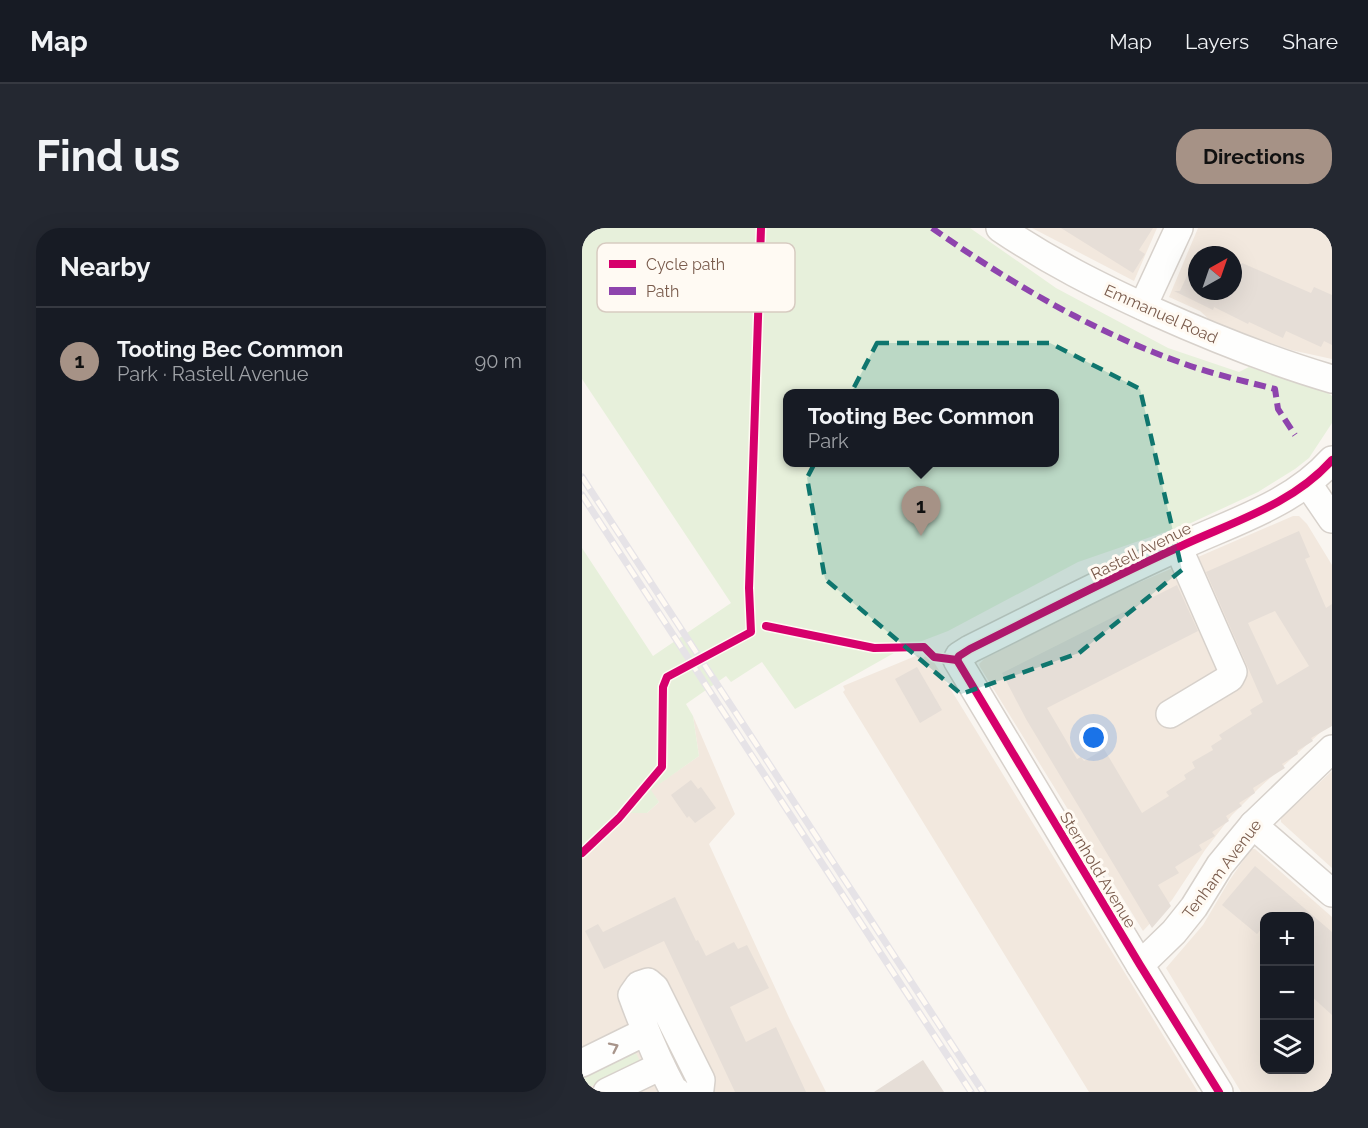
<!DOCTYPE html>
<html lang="en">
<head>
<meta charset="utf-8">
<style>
  body { margin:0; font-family:Raleway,sans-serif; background:#242831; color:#f1f3f6 }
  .controls { position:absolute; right:18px; bottom:18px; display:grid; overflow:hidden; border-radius:12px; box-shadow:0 6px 24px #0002 }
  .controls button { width:54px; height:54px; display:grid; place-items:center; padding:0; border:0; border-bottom:2px solid #363941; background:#171b24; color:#f1f3f6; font:30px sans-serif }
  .compass { position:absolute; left:606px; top:18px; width:54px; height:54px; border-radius:50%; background:#171b24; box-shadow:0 6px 24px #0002; rotate:40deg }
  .you { position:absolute; left:512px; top:510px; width:21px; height:21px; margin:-15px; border:4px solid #fff; border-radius:50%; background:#1a73e8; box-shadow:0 0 0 9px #1a73e833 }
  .badge { display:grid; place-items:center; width:39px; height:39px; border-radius:50%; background:#a69286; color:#111; font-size:20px; font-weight:700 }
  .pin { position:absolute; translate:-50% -50px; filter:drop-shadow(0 2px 3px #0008) }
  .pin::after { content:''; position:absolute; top:32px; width:21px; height:18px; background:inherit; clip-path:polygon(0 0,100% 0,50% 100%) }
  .popup { position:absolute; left:201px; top:161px; width:276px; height:78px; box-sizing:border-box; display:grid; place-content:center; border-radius:12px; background:#171b24; filter:drop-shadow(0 2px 4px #0005); font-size:20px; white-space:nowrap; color:#9ea1a6 }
  .popup b { font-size:22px; color:#f1f3f6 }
  .popup::after { content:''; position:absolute; left:50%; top:100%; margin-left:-12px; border:12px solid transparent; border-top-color:#171b24 }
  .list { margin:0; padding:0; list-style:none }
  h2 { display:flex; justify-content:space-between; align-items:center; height:78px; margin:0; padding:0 24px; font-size:26px }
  h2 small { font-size:20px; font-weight:400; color:#9ea1a6 }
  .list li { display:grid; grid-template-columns:39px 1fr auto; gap:18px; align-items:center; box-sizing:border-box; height:108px; padding:0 24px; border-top:2px solid #363941 }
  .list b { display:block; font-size:22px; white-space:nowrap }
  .list p { margin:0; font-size:20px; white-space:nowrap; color:#9ea1a6 }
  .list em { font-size:20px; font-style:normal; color:#9ea1a6 }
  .icon { flex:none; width:33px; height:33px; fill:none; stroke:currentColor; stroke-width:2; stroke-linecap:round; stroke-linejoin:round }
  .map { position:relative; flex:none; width:750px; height:864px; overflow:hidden; border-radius:24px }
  header { display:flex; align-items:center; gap:36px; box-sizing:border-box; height:84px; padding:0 30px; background:#171b24; border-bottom:2px solid #363941 }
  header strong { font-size:28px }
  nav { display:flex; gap:33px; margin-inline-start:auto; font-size:21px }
  .intro { display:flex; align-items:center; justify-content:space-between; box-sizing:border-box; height:144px; padding:0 36px }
  h1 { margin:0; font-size:42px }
  .button { padding:15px 27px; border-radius:24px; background:#a69286; color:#111; font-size:21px; font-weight:700 }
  main { display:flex; gap:36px; padding:0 36px }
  aside { flex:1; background:#171b24; border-radius:24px; box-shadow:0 6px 24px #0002 }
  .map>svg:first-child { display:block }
  .residential { fill:#f2e8de; fill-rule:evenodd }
  .green { fill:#e7f0db; fill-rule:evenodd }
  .building { fill:#e6ded7; fill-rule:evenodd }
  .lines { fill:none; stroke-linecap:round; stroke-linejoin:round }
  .minor-casing { stroke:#d7d1cb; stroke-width:30 }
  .minor { stroke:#fefefd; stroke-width:27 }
  .rail-casing { stroke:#e6e3e7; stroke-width:7 }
  .rail { stroke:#fffaf3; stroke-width:4.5; stroke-dasharray:14; stroke-linecap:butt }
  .quiet { stroke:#8e44ad; stroke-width:6; stroke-dasharray:12 6; stroke-linecap:butt }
  .cycleway-casing { stroke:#fffaf3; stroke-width:11 }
  .cycleway { stroke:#d6006c; stroke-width:8 }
  .oneway { stroke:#a8958b }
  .marked { fill:#0f766e; fill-opacity:0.2; stroke:#0f766e; stroke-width:4.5; stroke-dasharray:12 8; stroke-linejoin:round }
  .labels { text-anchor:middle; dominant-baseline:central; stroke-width:6; stroke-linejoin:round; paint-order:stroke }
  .street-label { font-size:16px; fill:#7a5c4d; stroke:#fffaf3 }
  .key { fill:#fffaf3; stroke:#d7cbc1; stroke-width:1.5 }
  .key-label { font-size:16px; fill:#7a5c4d }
</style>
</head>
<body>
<header>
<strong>Map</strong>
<nav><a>Map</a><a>Layers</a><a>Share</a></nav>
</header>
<div class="intro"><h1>Find us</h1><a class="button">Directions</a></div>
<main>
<aside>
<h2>Nearby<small></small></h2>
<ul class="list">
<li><span class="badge">1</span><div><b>Tooting Bec Common</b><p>Park · Rastell Avenue</p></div><em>90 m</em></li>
</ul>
</aside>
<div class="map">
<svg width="750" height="864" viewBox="0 0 750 864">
  <rect width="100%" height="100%" fill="#f9f5f0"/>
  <g class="residential">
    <polygon points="450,0 575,0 552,53"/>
    <path d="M616,0H750V131L709,122L631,95L618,83L587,69ZM615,27H651V63H615Z"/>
    <polygon points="711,288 717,288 725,296 750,337 750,494 676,561 650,587 623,622 590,672 561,703 398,439 397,436 402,431 526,368"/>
    <polygon points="347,426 616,864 507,864 261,464 263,462 261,458 336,427 341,430"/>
    <polygon points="111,488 153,586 127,616 207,790 244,864 0,864 0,632 26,609 46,585 65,585 77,574 68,562 117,528"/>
    <polygon points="750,543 750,640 699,594 699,590"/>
    <path d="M669,621H673L750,689V864H659L584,740L621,697L647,653ZM682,688H728V842H682Z"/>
  </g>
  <g class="green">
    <path d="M0,0H388L474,60L586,120L657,144L667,139L746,165L750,168V195L727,230L713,241L676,264L609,295L496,334L366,403L319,421L213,481L180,434L149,454L144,448L104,476L111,488L117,528L69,562L77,574L65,585H46L26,609L0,632V320L71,428L149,375L0,151ZM206,166H472V234H206Z"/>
    <polygon points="47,819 54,825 58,833 0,863 0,841"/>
  </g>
  <g class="building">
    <polygon points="479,0 571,0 557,22 563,26 551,45"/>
    <polygon points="615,26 615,63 651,63 651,54 660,35 729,65 732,59 750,67 750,117 742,113 739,119 704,103 701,110 667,94 666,96 632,79 631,82 592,63 598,63"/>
    <path d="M717,303L728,329L723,331L744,380L750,376V498L729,510L731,513L715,523L716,526L700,536L703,540L671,560L673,565L657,575L660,578L644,588L647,593L630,604L633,608L617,617L620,622L593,639L597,645L576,657L589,678L570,700L444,491L420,445L595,357L616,403L465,480L495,531L499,529L502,533L522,521L560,585L587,568L584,564L604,551L602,547L613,540L610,534L631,522L629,518L640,511L637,507L670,486L668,482L681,474L624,344ZM693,383L727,438L695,457L666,395Z"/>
    <polygon points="335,439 360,482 338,495 313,451"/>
    <polygon points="109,552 116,561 119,559 134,580 113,595 107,588 105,590 89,567"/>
    <polygon points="673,638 750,704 750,787 728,767 728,688 682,688 682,698 675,706 640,677"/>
    <polygon points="93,669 114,713 116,712 124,728 152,714 156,721 165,717 187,760 148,779 164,814 194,799 224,864 153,864 82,713 22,741 3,703 16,696 21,704"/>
    <polygon points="341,832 362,864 292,864 315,849"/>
  </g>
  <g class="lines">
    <g class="minor-casing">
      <g id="minor">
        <path d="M418,0C468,34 516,58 571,83C629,109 688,133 750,151"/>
        <polyline points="561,78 597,0"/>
        <polyline points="726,256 750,291"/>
        <polyline points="588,486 648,450 651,444 596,319"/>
        <polyline points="671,597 750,665"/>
        <polyline points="558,737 592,704 612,679 638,637 671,597 750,521"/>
        <polyline points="0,835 63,804"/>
        <polyline points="25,864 79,838"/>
        <path d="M95,864L92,863C75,832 62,800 50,767L57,757L66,754L73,760L119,852L118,861L115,864"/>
        <path d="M637,864L558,737L375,432L377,428L388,421C457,387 526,351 597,319C650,294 710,277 750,232"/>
      </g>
    </g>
    <use href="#minor" class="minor"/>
    <g class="rail-casing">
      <g id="rail">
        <polyline points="0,249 401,864"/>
        <polyline points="0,267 389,864"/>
      </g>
    </g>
    <use href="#rail" class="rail"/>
    <path class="quiet" d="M350,0C428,55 510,103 600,135C630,146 662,153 693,161L696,181L713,207"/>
    <g class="cycleway-casing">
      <g id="cycleway">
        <polyline points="184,398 292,420 342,419 352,429 375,432"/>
        <polyline points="375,432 558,737 637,864"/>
        <path d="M375,432L377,428L388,421C457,387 526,351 597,319C650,294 710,277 750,232"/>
        <polyline points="0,625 37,590 80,539 81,459 85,449 169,404 167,360 179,0"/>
      </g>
    </g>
    <use href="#cycleway" class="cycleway"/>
  </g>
  <defs><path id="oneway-chevron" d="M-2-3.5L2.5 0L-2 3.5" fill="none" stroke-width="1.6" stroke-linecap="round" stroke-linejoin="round" transform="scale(1.5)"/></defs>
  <use class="oneway" href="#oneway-chevron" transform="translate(32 819) rotate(-26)"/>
  <path class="marked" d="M295,115H468L558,161L600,342L497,425L379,466L243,351L225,250Z"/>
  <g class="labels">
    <g class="street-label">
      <text transform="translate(579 86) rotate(24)">Emmanuel Road</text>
      <text transform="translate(559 323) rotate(-26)">Rastell Avenue</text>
      <text transform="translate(640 641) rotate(-53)">Tenham Avenue</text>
      <text transform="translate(516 642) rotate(59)">Sternhold Avenue</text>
    </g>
  </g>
  <rect x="15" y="15" width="198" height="69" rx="9" class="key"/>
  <rect x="27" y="32" width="27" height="8" fill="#d6006c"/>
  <rect x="27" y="59" width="27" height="8" fill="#8e44ad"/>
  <g class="key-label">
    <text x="64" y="42">Cycle path</text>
    <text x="64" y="69">Path</text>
  </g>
</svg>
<div class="controls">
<button>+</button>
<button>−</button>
<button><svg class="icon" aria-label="layers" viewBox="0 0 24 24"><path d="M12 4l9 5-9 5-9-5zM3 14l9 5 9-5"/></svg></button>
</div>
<svg class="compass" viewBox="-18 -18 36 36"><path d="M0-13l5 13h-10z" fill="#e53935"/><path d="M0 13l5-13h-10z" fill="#9ea1a6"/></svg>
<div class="you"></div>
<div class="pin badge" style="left:339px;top:308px">1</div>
<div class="popup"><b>Tooting Bec Common</b>Park</div>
</div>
</main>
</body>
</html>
